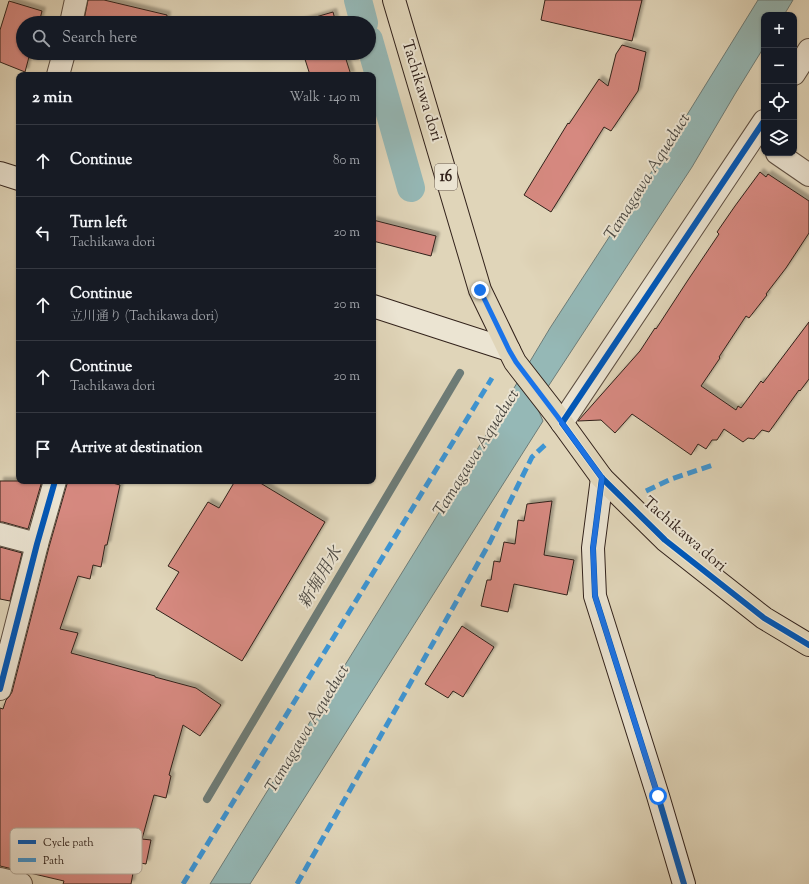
<!DOCTYPE html>
<html lang="en">
<head>
<meta charset="utf-8">
<style>
  body { margin:0; font-family:"Sorts Mill Goudy","Noto Serif JP",serif; background:#242831; color:#f1f3f6 }
  .controls { position:absolute; right:12px; top:12px; display:grid; overflow:hidden; border-radius:8px; box-shadow:0 1px 3px #0004 }
  .controls button { width:36px; height:36px; display:grid; place-items:center; padding:0; border:0; border-bottom:1px solid #363941; background:#171b24; color:#f1f3f6; font:20px sans-serif }
  .stop { position:absolute; width:12px; height:12px; margin:-9px; border:3px solid #1a73e8; border-radius:50%; background:#fff }
  .stop.end { background:#1a73e8; border-color:#fff; box-shadow:0 1px 4px #0008 }
  .list { margin:0; padding:0; list-style:none }
  h2 { display:flex; justify-content:space-between; align-items:center; height:52px; margin:0; padding:0 16px; font-size:17px }
  h2 small { font-size:13px; font-weight:400; color:#9ea1a6 }
  .list li { display:grid; grid-template-columns:26px 1fr auto; gap:12px; align-items:center; box-sizing:border-box; height:72px; padding:0 16px; border-top:1px solid #363941 }
  .list b { display:block; font-size:15px; white-space:nowrap }
  .list p { margin:0; font-size:13px; white-space:nowrap; color:#9ea1a6 }
  .list em { font-size:13px; font-style:normal; color:#9ea1a6 }
  .icon { flex:none; width:22px; height:22px; fill:none; stroke:currentColor; stroke-width:2; stroke-linecap:round; stroke-linejoin:round }
  .map { position:relative; flex:none; width:809px; height:884px; overflow:hidden }
  .search { position:absolute; background:#171b24; box-shadow:0 1px 3px #0004; left:16px; top:16px; width:360px; height:44px; display:flex; align-items:center; gap:10px; box-sizing:border-box; padding:0 14px; border-radius:22px; color:#9ea1a6; font-size:15px }
  .panel { position:absolute; background:#171b24; box-shadow:0 1px 3px #0004; left:16px; top:72px; width:360px; height:412px; border-radius:8px }
  .map>svg:first-child { display:block }
  .water { fill:#95b8b6; stroke:#6d7c78 }
  .lines { fill:none; stroke-linecap:round; stroke-linejoin:round }
  .stream { stroke:#6d7c78; stroke-width:8 }
  .canal { stroke:#95b8b6; stroke-width:28 }
  .building { fill:#d68980; stroke:#32221b; filter:url(#shadow) }
  .street-casing { stroke:#5e4f42; stroke-width:24 }
  .secondary-casing { stroke:#32221b; stroke-width:24 }
  .primary-casing { stroke:#32221b; stroke-width:24 }
  .street { stroke:#ebe4d2; stroke-width:22 }
  .secondary { stroke:#ebe4d2; stroke-width:22 }
  .primary { stroke:#e0d5b9; stroke-width:22 }
  .quiet { stroke:#3d95d4; stroke-width:5; stroke-dasharray:10 5; stroke-linecap:butt }
  .cycleway-casing { stroke:#ebe4d2; stroke-width:8 }
  .cycleway { stroke:#0057b8; stroke-width:6 }
  .route { stroke:#1a73e8; stroke-width:5 }
  .labels { text-anchor:middle; dominant-baseline:central; stroke-width:4; stroke-linejoin:round; paint-order:stroke }
  .shield { fill:#ebe4d2; stroke:#6a5c52; stroke-width:1 }
  .shield-label { font-size:15px; font-weight:bold; fill:#32221b }
  .street-label { font-size:16px; fill:#32221b; stroke:#ebe4d2 }
  .water-label { font-size:17px; font-style:italic; fill:#4b4842; stroke:#ebe4d2 }
  .key { fill:#ebe4d2; stroke:#b4aa9b; stroke-width:1 }
  .key-label { font-size:11px; fill:#32221b }
</style>
</head>
<body>
<div class="map">
<svg width="809" height="884" viewBox="0 0 809 884">
  <defs>
    <filter id="shadow"><feDropShadow dx="3.5" dy="-3.5" stdDeviation="1" flood-color="#0004"/></filter>
  </defs>
  <rect width="100%" height="100%" fill="#e0d5b9"/>
  <filter id="stains"><feTurbulence type="fractalNoise" baseFrequency=".005" numOctaves="4"/><feColorMatrix values="0 0 0 0 .2 0 0 0 0 .09 0 0 0 0 .02 0 0 0 .5 -.17"/></filter>
  <radialGradient id="worn" r=".72"><stop offset=".6" stop-color="#630" stop-opacity="0"/><stop offset="1" stop-color="#630" stop-opacity=".3"/></radialGradient>
  <polygon class="water" points="758,0 793,0 784,15 764,15 764,47 735,94 692,167 536,405 543,421 250,884 210,884 448,498 550,328 656,165"/>
  <g class="lines">
    <polyline class="stream" points="207,799 460,373"/>
    <g class="canal">
      <polyline points="358,0 364,23"/>
      <polyline points="369,40 411,188"/>
    </g>
  </g>
  <g class="building">
    <polygon points="88,0 104,0 167,15 166,23 96,23 84,20"/>
    <polygon points="545,0 642,0 632,41 541,20"/>
    <polygon points="9,1 42,11 39,23 23,23 23,53 30,53 25,72 0,62 0,30"/>
    <polygon points="333,12 336,23 295,23"/>
    <polygon points="622,45 646,52 638,91 611,131 604,127 551,212 524,195 568,123 569,124 599,79 608,86 616,54"/>
    <polygon points="303,53 344,53 351,75 310,75"/>
    <polygon points="760,172 766,177 768,174 809,201 809,233 786,268 766,294 767,295 749,318 746,316 719,357 720,358 701,386 736,410 738,406 741,408 761,381 763,383 809,322 809,379 800,391 799,390 769,432 762,430 754,439 748,438 743,442 724,429 717,440 712,440 706,449 698,444 691,455 632,414 615,433 601,420 578,421 640,351 655,328 656,329 688,280 719,234 717,232 735,206"/>
    <polygon points="373,220 436,236 431,256 373,241"/>
    <polygon points="0,481 42,481 28,529 3,522 0,522"/>
    <polygon points="67,481 105,481 120,485 107,545 105,545 101,567 93,565 90,579 78,576 60,629 78,633 71,653 155,676 155,677 196,688 221,705 200,736 183,725 169,775 171,776 166,798 154,795 142,839 151,840 146,864 135,862 131,884 63,884 64,881 0,866 0,708 3,709 6,700 9,697 12,692 49,547 67,484"/>
    <polygon points="235,481 257,481 325,522 242,661 156,609 179,572 168,566 208,502 219,508"/>
    <polygon points="552,501 544,555 574,560 567,595 514,584 508,612 481,606 487,580 491,580 494,561 500,562 504,542 515,544 518,520 524,521 527,504"/>
    <polygon points="0,547 22,553 10,601 0,599"/>
    <polygon points="462,626 494,647 463,697 453,691 448,698 425,684"/>
  </g>
  <g class="lines">
    <g class="street-casing">
      <g id="street">
        <polyline points="71,23 76,0"/>
        <polyline points="794,74 809,50"/>
        <polyline points="58,75 64,53"/>
        <polyline points="777,153 809,175"/>
        <polyline points="562,423 764,121"/>
        <polyline points="0,534 37,544"/>
        <polyline points="0,689 37,544 55,481"/>
        <polyline points="0,879 21,884"/>
      </g>
    </g>
    <g class="secondary-casing">
      <g id="secondary">
        <polyline points="0,173 19,179"/>
        <polyline points="373,306 450,331 509,350"/>
        <polyline points="602,478 593,548 595,596 658,796 684,884"/>
      </g>
    </g>
    <g class="primary-casing">
      <polyline id="primary" points="394,0 480,290 509,350 515,362 557,416 602,478 665,540 764,618 809,645"/>
    </g>
    <use href="#street" class="street"/>
    <use href="#secondary" class="secondary"/>
    <use href="#primary" class="primary"/>
    <g class="quiet">
      <polyline points="646,491 671,479 713,465"/>
      <polyline points="183,884 492,378"/>
      <polyline points="297,884 490,542 532,457 545,445"/>
    </g>
    <g class="cycleway-casing">
      <g id="cycleway">
        <polyline points="764,121 562,423 602,478 665,540 764,618 809,645"/>
        <polyline points="602,478 593,548 595,596 658,796 684,884"/>
        <polyline points="0,689 37,544 55,481"/>
      </g>
    </g>
    <use href="#cycleway" class="cycleway"/>
  </g>
  <g class="lines">
    <polyline class="route" points="480,290 509,350 516,362 557,416 602,478 593,548 595,596 658,796"/>
  </g>
  <g class="labels">
    <rect class="shield" x="435" y="164" width="22" height="26" rx="3"/>
    <g class="shield-label">
      <text x="446" y="177">16</text>
    </g>
    <g class="street-label">
      <text transform="translate(421 91) rotate(73)">Tachikawa dori</text>
      <text transform="translate(684 535) rotate(41)">Tachikawa dori</text>
    </g>
    <g class="water-label">
      <text transform="translate(648 177) rotate(-58)">Tamagawa Aqueduct</text>
      <text transform="translate(477 453) rotate(-58)">Tamagawa Aqueduct</text>
      <text transform="translate(321 578) rotate(-59)">新堀用水</text>
      <text transform="translate(308 729) rotate(-59)">Tamagawa Aqueduct</text>
    </g>
  </g>
  <rect x="10" y="828" width="132" height="46" rx="6" class="key"/>
  <rect x="18" y="840" width="18" height="4" fill="#0057b8"/>
  <rect x="18" y="858" width="18" height="4" fill="#3d95d4"/>
  <g class="key-label">
    <text x="43" y="846">Cycle path</text>
    <text x="43" y="864">Path</text>
  </g>
  <rect width="100%" height="100%" filter="url(#stains)"/>
  <rect width="100%" height="100%" fill="url(#worn)"/>
</svg>
<div class="controls">
<button>+</button>
<button>−</button>
<button><svg class="icon" aria-label="locate" viewBox="0 0 24 24"><circle cx="12" cy="12" r="6"/><path d="M12 2v4M12 18v4M2 12h4M18 12h4"/></svg></button>
<button><svg class="icon" aria-label="layers" viewBox="0 0 24 24"><path d="M12 4l9 5-9 5-9-5zM3 14l9 5 9-5"/></svg></button>
</div>
<div class="stop" style="left:658px;top:796px"></div>
<div class="stop end" style="left:480px;top:290px"></div>
<div class="search"><svg class="icon" aria-label="search" viewBox="0 0 24 24"><circle cx="10" cy="10" r="6"/><path d="M15 15l6 6"/></svg>Search here</div>
<section class="panel">
<h2>2 min<small>Walk · 140 m</small></h2>
<ul class="list">
<li><svg class="icon" aria-label="ahead" viewBox="0 0 24 24"><path d="M12 20V5M6 11l6-6 6 6"/></svg><div><b>Continue</b></div><em>80 m</em></li>
<li><svg class="icon" aria-label="left" viewBox="0 0 24 24"><path d="M17 20v-9H6M10 6l-5 5 5 5"/></svg><div><b>Turn left</b><p>Tachikawa dori</p></div><em>20 m</em></li>
<li><svg class="icon" aria-label="ahead" viewBox="0 0 24 24"><path d="M12 20V5M6 11l6-6 6 6"/></svg><div><b>Continue</b><p>立川通り (Tachikawa dori)</p></div><em>20 m</em></li>
<li><svg class="icon" aria-label="ahead" viewBox="0 0 24 24"><path d="M12 20V5M6 11l6-6 6 6"/></svg><div><b>Continue</b><p>Tachikawa dori</p></div><em>20 m</em></li>
<li><svg class="icon" aria-label="arrive" viewBox="0 0 24 24"><path d="M6 21V4h12l-3 4 3 4H6"/></svg><div><b>Arrive at destination</b></div></li>
</ul>
</section>
</div>
</body>
</html>
